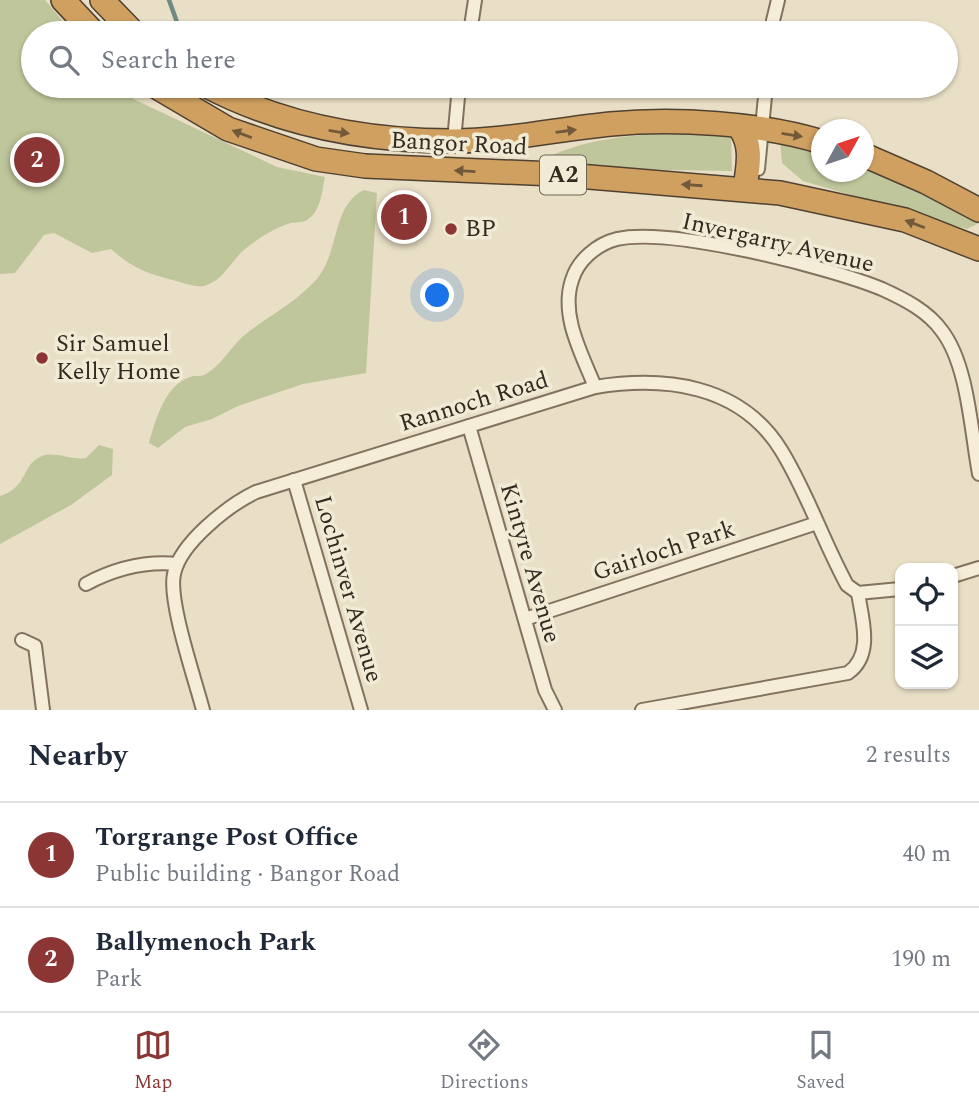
<!DOCTYPE html>
<html lang="en">
<head>
<meta charset="utf-8">
<style>
  body { margin:0; font-family:Spectral,serif; background:#f2f2f3; color:#1f2937 }
  .controls { position:absolute; right:21px; bottom:21px; display:grid; overflow:hidden; border-radius:14px; box-shadow:0 2px 5px #0004 }
  .controls button { width:63px; height:63px; display:grid; place-items:center; padding:0; border:0; border-bottom:2px solid #e0e1e3; background:#fff; color:#1f2937; font:35px sans-serif }
  .compass { position:absolute; left:811px; top:119px; width:63px; height:63px; border-radius:50%; background:#fff; box-shadow:0 2px 5px #0004; rotate:50deg }
  .you { position:absolute; left:438px; top:296px; width:24px; height:24px; margin:-18px; border:5px solid #fff; border-radius:50%; background:#1a73e8; box-shadow:0 0 0 10px #1a73e833 }
  .badge { display:grid; place-items:center; width:46px; height:46px; border-radius:50%; background:#8b3534; color:#fff; font-size:23px; font-weight:700 }
  .pin { position:absolute; translate:-50% -50%; border:4px solid #fff; box-shadow:0 2px 7px #0006 }
  .list { margin:0; padding:0; list-style:none }
  h2 { display:flex; justify-content:space-between; align-items:center; height:91px; margin:0; padding:0 28px; font-size:30px }
  h2 small { font-size:23px; font-weight:400; color:#747a83 }
  .list li { display:grid; grid-template-columns:46px 1fr auto; gap:21px; align-items:center; box-sizing:border-box; height:105px; padding:0 28px; border-top:2px solid #e0e1e3 }
  .list b { display:block; font-size:26px; white-space:nowrap }
  .list p { margin:0; font-size:23px; white-space:nowrap; color:#747a83 }
  .list em { font-size:23px; font-style:normal; color:#747a83 }
  .icon { flex:none; width:38px; height:38px; fill:none; stroke:currentColor; stroke-width:2; stroke-linecap:round; stroke-linejoin:round }
  .map { position:relative; flex:none; width:979px; height:710px; overflow:hidden }
  .search { position:absolute; background:#fff; box-shadow:0 2px 5px #0004; left:21px; right:21px; top:21px; height:77px; display:flex; align-items:center; gap:18px; box-sizing:border-box; padding:0 24px; border-radius:38px; color:#747a83; font-size:26px }
  .sheet { height:301px; background:#fff }
  nav { display:flex; justify-content:space-around; align-items:center; box-sizing:border-box; height:98px; border-top:2px solid #e0e1e3; background:#fff; font-size:19px; color:#747a83 }
  nav a { display:grid; justify-items:center; gap:4px }
  nav .on { color:#8b3534 }
  .map>svg:first-child { display:block }
  .green { fill:#c0c69b }
  .lines { fill:none; stroke-linecap:round; stroke-linejoin:round }
  .stream { stroke:#6f8a84; stroke-width:4.5 }
  .street-casing { stroke:#82725e; stroke-width:16 }
  .highway-casing { stroke:#514131; stroke-width:26 }
  .street { stroke:#f5edd8; stroke-width:12 }
  .highway { stroke:#cfa060; stroke-width:23 }
  .oneway { fill:#72593a }
  .poi-dot { fill:#8b3534; stroke:#f1ead5; stroke-width:2.5 }
  .labels { text-anchor:middle; dominant-baseline:central; stroke-width:7; stroke-linejoin:round; paint-order:stroke }
  .shield { fill:#f1ead5; stroke:#6d6456; stroke-width:2 }
  .shield-label { font-size:23px; font-weight:bold; fill:#342a20 }
  .street-label { font-size:24px; fill:#342a20; stroke:#f1ead5 }
  .poi-label { font-size:24px; fill:#342a20; stroke:#f1ead5; text-anchor:start }
</style>
</head>
<body>
<div class="map">
<svg width="979" height="710" viewBox="0 0 979 710">
  <rect width="100%" height="100%" fill="#e9dfc6"/>
  <g class="green">
    <path d="M0,0H45L73,33H33V86H117L125,95L277,167L325,177C322,191 321,212 307,220C303,223 295,222 291,223C274,228 257,239 244,250C231,261 223,281 204,286C197,287 191,285 183,283C151,274 137,272 111,249L92,253L54,233L44,235L15,273L0,274Z"/>
    <path d="M731,132L732,171L532,168C578,131 673,133 731,132Z"/>
    <polygon points="780,140 821,150 822,172 864,172 864,162 979,223 967,229 803,181 782,163"/>
    <path d="M364,190L377,193L366,373L303,384L238,406L212,419L185,427L158,448L149,443C155,421 165,385 190,377C195,375 201,377 206,374C223,364 232,344 247,333C273,313 291,306 315,281C340,255 331,205 364,190Z"/>
    <path d="M99,445L113,449L112,475L71,505L0,544V496C29,487 21,464 42,456C56,451 72,461 86,458Z"/>
  </g>
  <g class="lines">
    <polyline class="stream" points="169,0 178,25"/>
    <g class="street-casing">
      <g id="street">
        <polyline points="470,33 475,0"/>
        <polyline points="770,33 778,0"/>
        <polyline points="454,141 459,86"/>
        <polyline points="758,169 766,86"/>
        <path d="M595,387C582,354 560,316 572,280C578,260 597,244 617,239C671,227 829,267 882,289C904,299 928,311 942,331C968,365 971,431 979,474"/>
        <polyline points="469,426 545,690 555,710"/>
        <polyline points="294,480 361,710"/>
        <polyline points="953,576 979,568"/>
        <path d="M86,584C114,569 145,561 177,564"/>
        <polyline points="525,619 817,523"/>
        <polyline points="22,640 35,646 43,710"/>
        <path d="M203,710C195,679 168,601 174,574C180,543 229,505 256,492L595,387C664,376 740,384 781,450C807,492 823,541 847,585L858,593L900,589"/>
        <path d="M642,710L848,673C874,655 862,619 858,593"/>
      </g>
    </g>
    <g class="highway-casing">
      <g id="highway">
        <polyline points="63,0 94,33"/>
        <polyline points="102,0 134,33"/>
        <polyline points="155,86 228,129 316,159 365,166 554,174 780,193 905,220 979,249"/>
        <path d="M207,86C284,126 366,141 452,141C506,141 558,129 611,124C674,118 761,123 822,142"/>
        <path d="M740,128C753,147 748,166 745,188"/>
        <polyline points="864,155 926,182 979,210"/>
      </g>
    </g>
    <use href="#street" class="street"/>
    <use href="#highway" class="highway"/>
  </g>
  <defs><path id="oneway-solid" d="M-6-.8H1V-3.2L6.5 0L1 3.2V.8H-6Z" transform="scale(1.75)"/></defs>
  <g class="oneway">
    <use href="#oneway-solid" transform="translate(566 131) rotate(-8)"/>
    <use href="#oneway-solid" transform="translate(339 132) rotate(9)"/>
    <use href="#oneway-solid" transform="translate(242 134) rotate(-159)"/>
    <use href="#oneway-solid" transform="translate(792 135) rotate(9)"/>
    <use href="#oneway-solid" transform="translate(465 171) rotate(-177)"/>
    <use href="#oneway-solid" transform="translate(692 185) rotate(-176)"/>
    <use href="#oneway-solid" transform="translate(915 224) rotate(-159)"/>
  </g>
  <g class="poi-dot">
    <circle cx="451" cy="229" r="7"/>
    <circle cx="42" cy="358" r="7"/>
  </g>
  <g class="labels">
    <rect class="shield" x="540" y="155.5" width="46" height="39" rx="5"/>
    <g class="shield-label">
      <text x="563" y="175">A2</text>
    </g>
    <g class="street-label">
      <text transform="translate(459 144) rotate(3)">Bangor Road</text>
      <text transform="translate(778 243) rotate(13)">Invergarry Avenue</text>
      <text transform="translate(474 402) rotate(-17)">Rannoch Road</text>
      <text transform="translate(664 551) rotate(-18)">Gairloch Park</text>
      <text transform="translate(530 563) rotate(74)">Kintyre Avenue</text>
      <text transform="translate(348 589) rotate(74)">Lochinver Avenue</text>
    </g>
    <g class="poi-label">
      <text x="465" y="229">BP</text>
      <text x="56" y="344">Sir Samuel<tspan x="56" dy="28">Kelly Home</tspan></text>
    </g>
  </g>
</svg>
<div class="controls">
<button><svg class="icon" aria-label="locate" viewBox="0 0 24 24"><circle cx="12" cy="12" r="6"/><path d="M12 2v4M12 18v4M2 12h4M18 12h4"/></svg></button>
<button><svg class="icon" aria-label="layers" viewBox="0 0 24 24"><path d="M12 4l9 5-9 5-9-5zM3 14l9 5 9-5"/></svg></button>
</div>
<svg class="compass" viewBox="-18 -18 36 36"><path d="M0-13l5 13h-10z" fill="#e53935"/><path d="M0 13l5-13h-10z" fill="#747a83"/></svg>
<div class="you"></div>
<div class="pin badge" style="left:404px;top:217px">1</div>
<div class="pin badge" style="left:37px;top:160px">2</div>
<div class="search"><svg class="icon" aria-label="search" viewBox="0 0 24 24"><circle cx="10" cy="10" r="6"/><path d="M15 15l6 6"/></svg>Search here</div>
</div>
<section class="sheet">
<h2>Nearby<small>2 results</small></h2>
<ul class="list">
<li><span class="badge">1</span><div><b>Torgrange Post Office</b><p>Public building · Bangor Road</p></div><em>40 m</em></li>
<li><span class="badge">2</span><div><b>Ballymenoch Park</b><p>Park</p></div><em>190 m</em></li>
</ul>
</section>
<nav>
<a class="on"><svg class="icon" aria-label="map" viewBox="0 0 24 24"><path d="M3 6l6-2 6 2 6-2v14l-6 2-6-2-6 2zM9 4v14M15 6v14"/></svg>Map</a>
<a><svg class="icon" aria-label="directions" viewBox="0 0 24 24"><path d="M12 3l9 9-9 9-9-9zM9 14v-3h6M13 9l2 2-2 2"/></svg>Directions</a>
<a><svg class="icon" aria-label="saved" viewBox="0 0 24 24"><path d="M7 4h10v16l-5-4-5 4z"/></svg>Saved</a>
</nav>
</body>
</html>
